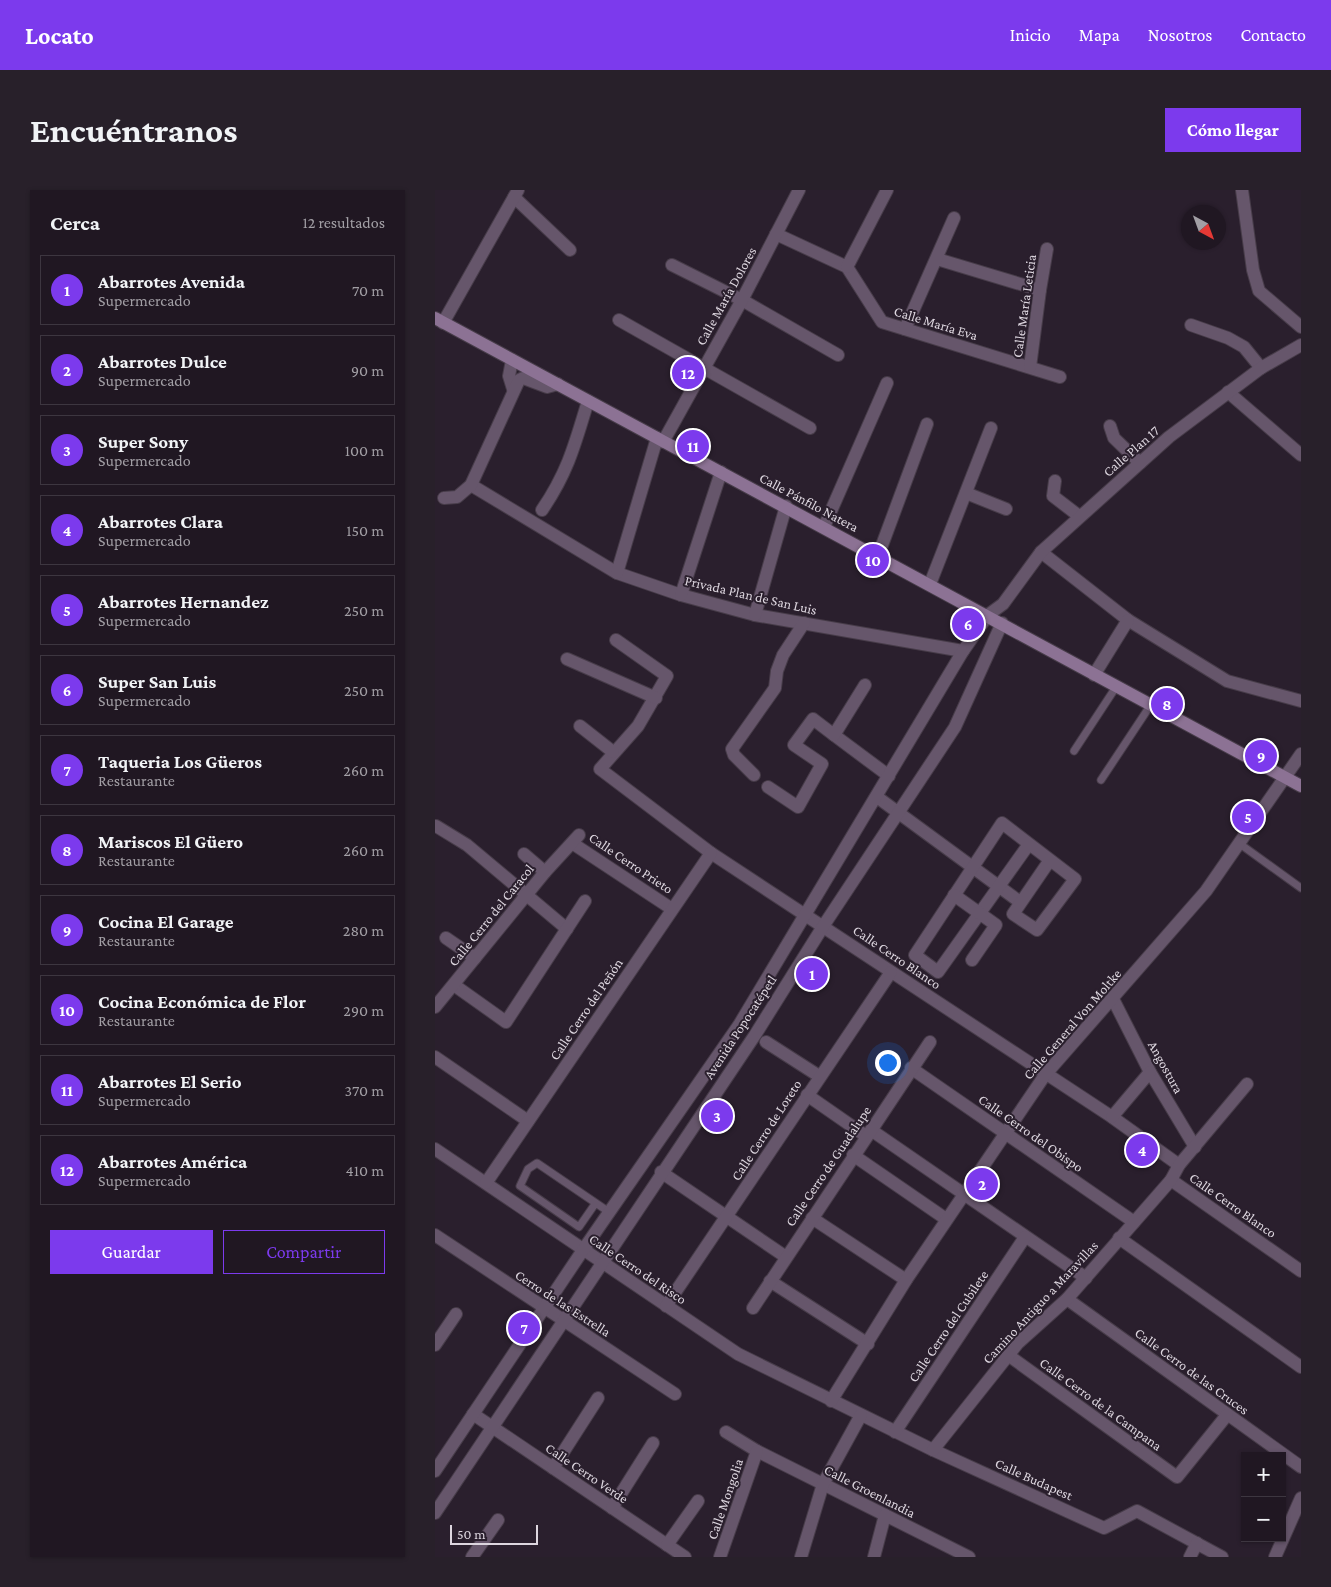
<!DOCTYPE html>
<html lang="es">
<head>
<meta charset="utf-8">
<style>
  body { margin:0; font-family:"Crimson Pro",serif; background:#28202a; color:#f1f3f6 }
  .controls { position:absolute; right:15px; bottom:15px; display:grid; overflow:hidden; border-radius:0px; box-shadow:0 1px 4px #0004 }
  .controls button { width:45px; height:45px; display:grid; place-items:center; padding:0; border:0; border-bottom:1px solid #3d3640; background:#201722; color:#f1f3f6; font:25px sans-serif }
  .compass { position:absolute; left:746px; top:15px; width:45px; height:45px; border-radius:50%; background:#201722; box-shadow:0 1px 4px #0004; rotate:139deg }
  .scale { position:absolute; left:15px; bottom:12px; width:88px; box-sizing:border-box; padding-left:5px; border:2px solid #ddd6df; border-top:0; font-size:14px; line-height:18px; white-space:nowrap; color:#ddd6df; -webkit-text-stroke:4px #2a1f2d; paint-order:stroke }
  .you { position:absolute; left:452px; top:872px; width:18px; height:18px; margin:-12px; border:4px solid #fff; border-radius:50%; background:#1a73e8; box-shadow:0 0 0 8px #1a73e833 }
  .badge { display:grid; place-items:center; width:32px; height:32px; border-radius:50%; background:#7c3aed; color:#fff; font-size:16px; font-weight:700 }
  .pin { position:absolute; translate:-50% -50%; border:2px solid #fff; box-shadow:0 1px 5px #0006 }
  .list { margin:0; padding:0; list-style:none }
  h2 { display:flex; justify-content:space-between; align-items:center; height:65px; margin:0; padding:0 20px; font-size:21px }
  h2 small { font-size:16px; font-weight:400; color:#a29fa5 }
  .list li { display:grid; grid-template-columns:32px 1fr auto; gap:15px; align-items:center; box-sizing:border-box; height:70px; margin:0 10px 10px; padding:0 10px; border:1px solid #3d3640; border-radius:0px }
  .list b { display:block; font-size:19px; white-space:nowrap }
  .list p { margin:0; font-size:16px; white-space:nowrap; color:#a29fa5 }
  .list em { font-size:16px; font-style:normal; color:#a29fa5 }
  .actions { display:flex; gap:10px; padding:15px 20px }
  .actions a { flex:1; padding:11px 0; border:1px solid #7c3aed; border-radius:0px; text-align:center; font-size:18px; color:#7c3aed }
  .actions .main { background:#7c3aed; color:#fff }
  .map { position:relative; flex:none; width:866px; height:1367px; overflow:hidden; border-radius:0px }
  header { display:flex; align-items:center; gap:30px; box-sizing:border-box; height:70px; padding:0 25px; background:#7c3aed; color:#fff }
  header strong { font-size:24px }
  nav { display:flex; gap:28px; margin-inline-start:auto; font-size:18px }
  .intro { display:flex; align-items:center; justify-content:space-between; box-sizing:border-box; height:120px; padding:0 30px }
  h1 { margin:0; font-size:35px }
  .button { padding:12px 22px; border-radius:0px; background:#7c3aed; color:#fff; font-size:18px; font-weight:700 }
  main { display:flex; gap:30px; padding:0 30px }
  aside { flex:1; background:#201722; border-radius:0px; box-shadow:0 1px 4px #0004 }
  .map>svg:first-child { display:block }
  .lines { fill:none; stroke-linecap:round; stroke-linejoin:round }
  .service-casing { stroke:#473c49; stroke-width:9 }
  .minor-casing { stroke:#473c49; stroke-width:14 }
  .tertiary-casing { stroke:#473c49; stroke-width:14 }
  .secondary-casing { stroke:#473c49; stroke-width:14 }
  .service { stroke:#66566b; stroke-width:7 }
  .minor { stroke:#66566b; stroke-width:12 }
  .tertiary { stroke:#66566b; stroke-width:12 }
  .secondary { stroke:#8c7294; stroke-width:12 }
  .labels { text-anchor:middle; dominant-baseline:central; stroke-width:4; stroke-linejoin:round; paint-order:stroke }
  .street-label { font-size:14px; fill:#ddd6df; stroke:#2a1f2d }
</style>
</head>
<body>
<header>
<strong>Locato</strong>
<nav><a>Inicio</a><a>Mapa</a><a>Nosotros</a><a>Contacto</a></nav>
</header>
<div class="intro"><h1>Encuéntranos</h1><a class="button">Cómo llegar</a></div>
<main>
<aside>
<h2>Cerca<small>12 resultados</small></h2>
<ul class="list">
<li><span class="badge">1</span><div><b>Abarrotes Avenida</b><p>Supermercado</p></div><em>70 m</em></li>
<li><span class="badge">2</span><div><b>Abarrotes Dulce</b><p>Supermercado</p></div><em>90 m</em></li>
<li><span class="badge">3</span><div><b>Super Sony</b><p>Supermercado</p></div><em>100 m</em></li>
<li><span class="badge">4</span><div><b>Abarrotes Clara</b><p>Supermercado</p></div><em>150 m</em></li>
<li><span class="badge">5</span><div><b>Abarrotes Hernandez</b><p>Supermercado</p></div><em>250 m</em></li>
<li><span class="badge">6</span><div><b>Super San Luis</b><p>Supermercado</p></div><em>250 m</em></li>
<li><span class="badge">7</span><div><b>Taqueria Los Güeros</b><p>Restaurante</p></div><em>260 m</em></li>
<li><span class="badge">8</span><div><b>Mariscos El Güero</b><p>Restaurante</p></div><em>260 m</em></li>
<li><span class="badge">9</span><div><b>Cocina El Garage</b><p>Restaurante</p></div><em>280 m</em></li>
<li><span class="badge">10</span><div><b>Cocina Económica de Flor</b><p>Restaurante</p></div><em>290 m</em></li>
<li><span class="badge">11</span><div><b>Abarrotes El Serio</b><p>Supermercado</p></div><em>370 m</em></li>
<li><span class="badge">12</span><div><b>Abarrotes América</b><p>Supermercado</p></div><em>410 m</em></li>
</ul>
<div class="actions"><a class="main">Guardar</a><a>Compartir</a></div>
</aside>
<div class="map">
<svg width="866" height="1367" viewBox="0 0 866 1367">
  <rect width="100%" height="100%" fill="#2a1f2d"/>
  <g class="lines">
    <g class="service-casing">
      <g id="service">
        <polyline points="639,561 681,497"/>
        <polyline points="666,590 715,516"/>
        <polyline points="805,654 866,698"/>
        <polyline points="160,1014 144,1037 85,996 93,979 102,973 174,1022"/>
      </g>
    </g>
    <g class="minor-casing">
      <g id="minor">
        <polyline points="807,0 818,80 824,101 866,137"/>
        <polyline points="79,7 135,60"/>
        <polyline points="341,44 412,77 447,132 625,187"/>
        <polyline points="502,69 605,100"/>
        <polyline points="237,75 307,110 403,165"/>
        <polyline points="412,77 452,0"/>
        <polyline points="184,130 375,238"/>
        <polyline points="8,133 83,0"/>
        <polyline points="756,135 793,148 809,157 826,178"/>
        <polyline points="470,139 519,28"/>
        <polyline points="77,170 74,186 78,199"/>
        <polyline points="595,177 605,100 612,59"/>
        <polyline points="793,202 866,265"/>
        <polyline points="675,236 679,248 705,273"/>
        <polyline points="228,252 307,110 364,0"/>
        <polyline points="620,291 618,306 644,326"/>
        <polyline points="36,295 182,383 246,405 320,425 528,461"/>
        <polyline points="531,303 571,319"/>
        <polyline points="9,308 22,307 36,295 84,190 88,188 112,197 123,194"/>
        <path d="M107,320C133,282 140,254 153,211"/>
        <polyline points="389,337 452,193"/>
        <polyline points="606,362 693,430 792,491 866,511"/>
        <polyline points="443,366 492,234"/>
        <polyline points="182,383 222,248"/>
        <polyline points="495,394 556,238"/>
        <polyline points="246,405 286,282"/>
        <polyline points="320,425 351,316"/>
        <polyline points="553,425 568,414 606,362 734,247 826,178 866,155"/>
        <polyline points="181,450 232,486 203,536 165,579 276,663 677,927 744,975"/>
        <polyline points="132,469 221,508"/>
        <polyline points="659,485 693,430"/>
        <polyline points="145,536 178,562"/>
        <polyline points="399,545 454,586"/>
        <polyline points="319,585 299,565 297,559 340,498 342,481 348,465 369,433"/>
        <polyline points="333,597 363,617 387,574 359,555 378,529 399,545 430,495"/>
        <polyline points="442,607 585,712"/>
        <polyline points="1,636 32,655 132,739"/>
        <polyline points="137,653 237,719"/>
        <polyline points="594,654 503,782 480,765 567,633 640,689 602,740 578,724 615,670"/>
        <polyline points="89,664 110,682"/>
        <polyline points="519,705 561,735 537,770"/>
        <polyline points="11,748 40,768"/>
        <polyline points="19,795 71,832 150,711"/>
        <polyline points="678,809 715,882 760,957"/>
        <polyline points="0,817 110,682 144,645"/>
        <polyline points="331,852 384,886"/>
        <polyline points="0,867 93,931"/>
        <polyline points="476,878 699,1032"/>
        <polyline points="372,905 431,946"/>
        <polyline points="677,927 715,882"/>
        <polyline points="436,940 651,1088"/>
        <polyline points="0,959 303,1164 498,1260 669,1338 702,1321 787,1367"/>
        <polyline points="418,965 511,1029"/>
        <polyline points="226,982 351,1067"/>
        <polyline points="736,990 866,1081"/>
        <polyline points="51,993 276,663"/>
        <polyline points="377,1028 471,1090"/>
        <polyline points="0,1045 240,1204"/>
        <polyline points="684,1048 866,1177"/>
        <polyline points="335,1091 433,1154"/>
        <polyline points="632,1109 866,1277"/>
        <polyline points="231,1116 456,782"/>
        <polyline points="318,1118 495,852"/>
        <polyline points="0,1155 21,1124"/>
        <polyline points="573,1165 742,1287 792,1225"/>
        <polyline points="396,1211 471,1090 610,885 771,701 866,564"/>
        <polyline points="38,1224 250,1367"/>
        <polyline points="291,1242 322,1261 534,1367"/>
        <polyline points="460,1242 590,1047"/>
        <polyline points="498,1260 583,1153 632,1109 736,990 744,975 812,894"/>
        <polyline points="118,1278 163,1208"/>
        <polyline points="177,1318 218,1253"/>
        <polyline points="232,1355 263,1311"/>
        <polyline points="37,1367 63,1330"/>
        <polyline points="285,1367 322,1261"/>
        <polyline points="366,1367 388,1294 426,1225"/>
        <polyline points="439,1367 450,1325"/>
        <polyline points="755,1367 762,1353"/>
        <polyline points="840,1367 866,1308"/>
      </g>
    </g>
    <g class="tertiary-casing">
      <g id="tertiary">
        <polyline points="0,1281 148,1060 304,835 528,461 553,425"/>
        <polyline points="0,1323 320,845 389,735 520,537 567,433"/>
      </g>
    </g>
    <g class="secondary-casing">
      <polyline id="secondary" points="0,128 866,596"/>
    </g>
    <use href="#service" class="service"/>
    <use href="#minor" class="minor"/>
    <use href="#tertiary" class="tertiary"/>
    <use href="#secondary" class="secondary"/>
  </g>
  <g class="labels">
    <g class="street-label">
      <text transform="translate(291 106) rotate(-61)">Calle María Dolores</text>
      <text transform="translate(589 116) rotate(-82)">Calle María Leticia</text>
      <text transform="translate(501 133) rotate(17)">Calle María Eva</text>
      <text transform="translate(696 261) rotate(-41)">Calle Plan 17</text>
      <text transform="translate(374 312) rotate(28)">Calle Pánfilo Natera</text>
      <text transform="translate(316 405) rotate(13)">Privada Plan de San Luis</text>
      <text transform="translate(196 673) rotate(34)">Calle Cerro Prieto</text>
      <text transform="translate(56 725) rotate(-51)">Calle Cerro del Caracol</text>
      <text transform="translate(462 767) rotate(34)">Calle Cerro Blanco</text>
      <text transform="translate(151 819) rotate(-56)">Calle Cerro del Peñón</text>
      <text transform="translate(637 834) rotate(-49)">Calle General Von Moltke</text>
      <text transform="translate(305 837) rotate(-57)">Avenida Popocatépetl</text>
      <text transform="translate(731 877) rotate(61)">Angostura</text>
      <text transform="translate(331 940) rotate(-57)">Calle Cerro de Loreto</text>
      <text transform="translate(596 943) rotate(35)">Calle Cerro del Obispo</text>
      <text transform="translate(393 976) rotate(-56)">Calle Cerro de Guadalupe</text>
      <text transform="translate(798 1015) rotate(35)">Calle Cerro Blanco</text>
      <text transform="translate(203 1079) rotate(34)">Calle Cerro del Risco</text>
      <text transform="translate(605 1112) rotate(-47)">Camino Antiguo a Maravillas</text>
      <text transform="translate(128 1113) rotate(33)">Cerro de las Estrella</text>
      <text transform="translate(513 1136) rotate(-56)">Calle Cerro del Cubilete</text>
      <text transform="translate(757 1181) rotate(36)">Calle Cerro de las Cruces</text>
      <text transform="translate(666 1214) rotate(36)">Calle Cerro de la Campana</text>
      <text transform="translate(152 1283) rotate(34)">Calle Cerro Verde</text>
      <text transform="translate(599 1289) rotate(24)">Calle Budapest</text>
      <text transform="translate(435 1301) rotate(27)">Calle Groenlandia</text>
      <text transform="translate(290 1309) rotate(-71)">Calle Mongolia</text>
    </g>
  </g>
</svg>
<div class="controls">
<button>+</button>
<button>−</button>
</div>
<svg class="compass" viewBox="-18 -18 36 36"><path d="M0-13l5 13h-10z" fill="#e53935"/><path d="M0 13l5-13h-10z" fill="#a29fa5"/></svg>
<div class="scale">50 m</div>
<div class="you"></div>
<div class="pin badge" style="left:377px;top:784px">1</div>
<div class="pin badge" style="left:547px;top:994px">2</div>
<div class="pin badge" style="left:282px;top:926px">3</div>
<div class="pin badge" style="left:707px;top:960px">4</div>
<div class="pin badge" style="left:813px;top:627px">5</div>
<div class="pin badge" style="left:533px;top:434px">6</div>
<div class="pin badge" style="left:89px;top:1138px">7</div>
<div class="pin badge" style="left:732px;top:514px">8</div>
<div class="pin badge" style="left:826px;top:566px">9</div>
<div class="pin badge" style="left:438px;top:370px">10</div>
<div class="pin badge" style="left:258px;top:256px">11</div>
<div class="pin badge" style="left:253px;top:183px">12</div>
</div>
</main>
</body>
</html>
